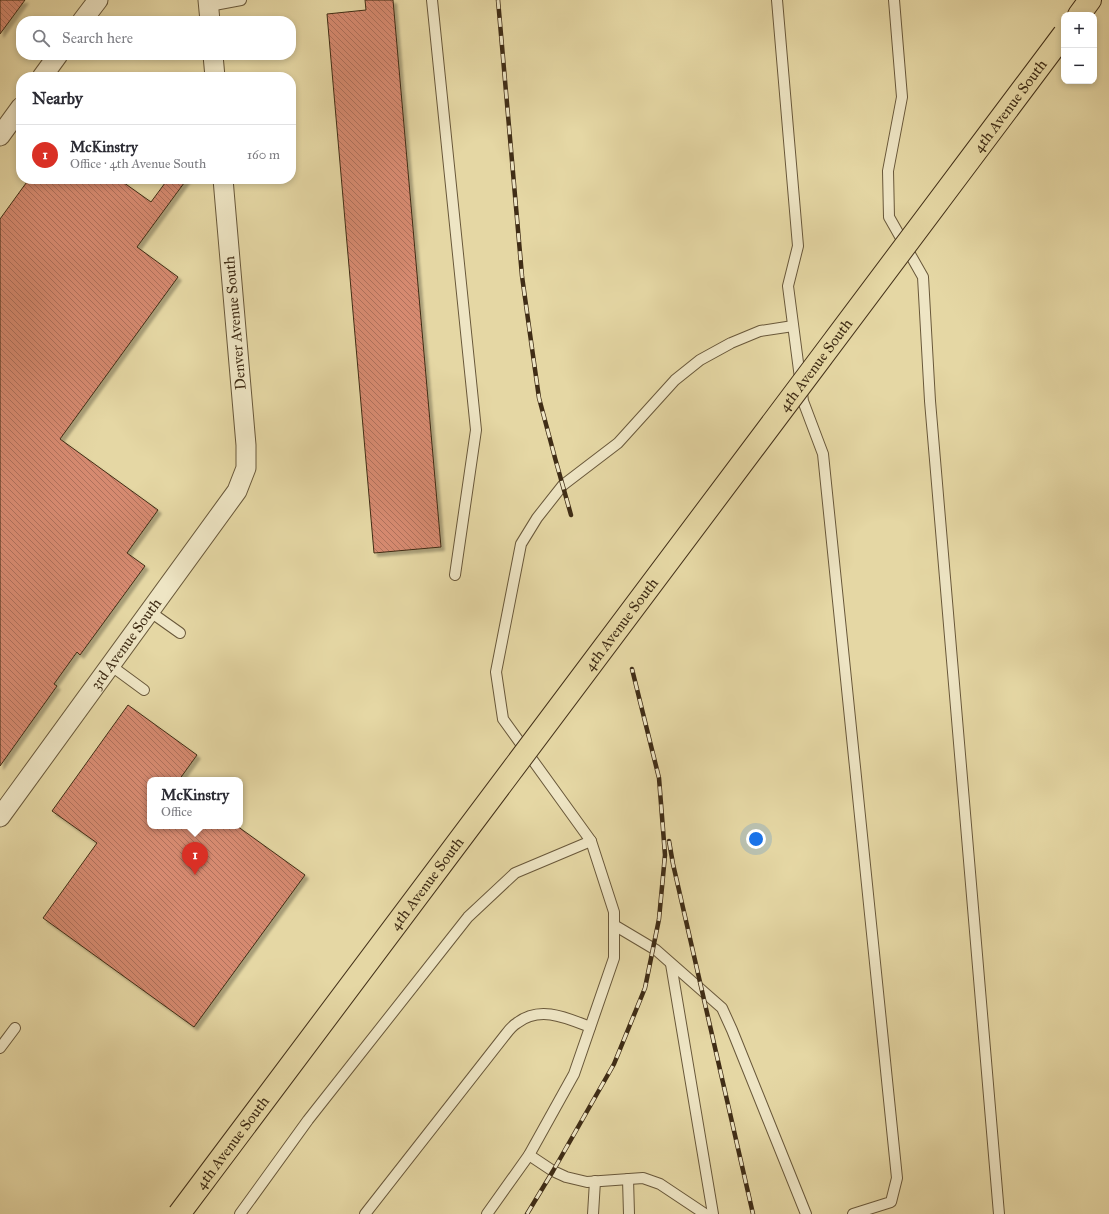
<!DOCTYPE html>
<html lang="en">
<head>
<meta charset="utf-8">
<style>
  body { margin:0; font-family:"IM FELL Great Primer",serif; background:#f7f7f7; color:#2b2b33 }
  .controls { position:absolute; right:12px; top:12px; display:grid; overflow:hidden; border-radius:8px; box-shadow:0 2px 6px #0003 }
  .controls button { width:36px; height:36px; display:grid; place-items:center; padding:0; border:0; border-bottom:1px solid #e1e1e2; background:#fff; color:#2b2b33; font:20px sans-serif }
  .you { position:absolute; left:756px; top:839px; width:14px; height:14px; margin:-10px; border:3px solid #fff; border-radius:50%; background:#1a73e8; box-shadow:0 0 0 6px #1a73e833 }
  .badge { display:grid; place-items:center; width:26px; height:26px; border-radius:50%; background:#d93025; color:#fff; font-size:13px; font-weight:700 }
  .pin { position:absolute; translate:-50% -33px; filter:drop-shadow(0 1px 2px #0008) }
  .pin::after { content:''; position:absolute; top:21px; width:14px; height:12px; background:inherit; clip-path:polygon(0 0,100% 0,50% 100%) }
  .popup { position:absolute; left:147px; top:777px; width:96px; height:52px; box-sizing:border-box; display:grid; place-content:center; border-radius:8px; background:#fff; filter:drop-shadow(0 1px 3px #0005); font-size:13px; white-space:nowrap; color:#7c7c81 }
  .popup b { font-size:15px; color:#2b2b33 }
  .popup::after { content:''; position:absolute; left:50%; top:100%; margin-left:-8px; border:8px solid transparent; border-top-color:#fff }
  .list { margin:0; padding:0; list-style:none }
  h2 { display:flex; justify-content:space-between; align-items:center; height:52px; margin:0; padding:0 16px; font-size:17px }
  h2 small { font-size:13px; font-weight:400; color:#7c7c81 }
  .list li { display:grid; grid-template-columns:26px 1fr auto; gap:12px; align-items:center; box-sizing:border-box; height:60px; padding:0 16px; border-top:1px solid #e1e1e2 }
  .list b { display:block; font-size:15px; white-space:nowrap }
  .list p { margin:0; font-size:13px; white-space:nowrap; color:#7c7c81 }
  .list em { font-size:13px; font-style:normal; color:#7c7c81 }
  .icon { flex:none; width:22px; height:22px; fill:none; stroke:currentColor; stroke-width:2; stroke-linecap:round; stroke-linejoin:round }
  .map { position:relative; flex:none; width:1109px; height:1214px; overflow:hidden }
  .search { position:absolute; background:#fff; box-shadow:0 2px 6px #0003; left:16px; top:16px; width:280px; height:44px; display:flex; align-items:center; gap:10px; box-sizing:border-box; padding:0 14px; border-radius:16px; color:#7c7c81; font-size:15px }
  .panel { position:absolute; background:#fff; box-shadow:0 2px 6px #0003; left:16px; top:72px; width:280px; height:112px; border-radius:16px }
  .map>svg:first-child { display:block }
  .building { fill:url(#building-back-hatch); stroke:#402d16; filter:url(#shadow) }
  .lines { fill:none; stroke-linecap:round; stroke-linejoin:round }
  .lane-casing { stroke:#69583a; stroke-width:12 }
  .street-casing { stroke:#69583a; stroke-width:21 }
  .primary-casing { stroke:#402d16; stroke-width:24 }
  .lane { stroke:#eee5c4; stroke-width:10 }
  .street { stroke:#eee5c4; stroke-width:19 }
  .primary { stroke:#e5d7a4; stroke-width:22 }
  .rail-casing { stroke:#402d16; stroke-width:4.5 }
  .rail { stroke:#eee5c4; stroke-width:3; stroke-dasharray:9; stroke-linecap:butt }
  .primary-bridge-casing { stroke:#402d16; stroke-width:24; stroke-linecap:butt }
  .primary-bridge { stroke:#e5d7a4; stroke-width:22 }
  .labels { text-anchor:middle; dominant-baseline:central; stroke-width:3; stroke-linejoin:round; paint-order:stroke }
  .street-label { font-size:15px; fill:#402d16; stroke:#eee5c4 }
</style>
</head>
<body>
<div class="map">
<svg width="1109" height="1214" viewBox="0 0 1109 1214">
  <defs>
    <pattern id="building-back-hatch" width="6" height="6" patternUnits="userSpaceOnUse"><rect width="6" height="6" fill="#d68a70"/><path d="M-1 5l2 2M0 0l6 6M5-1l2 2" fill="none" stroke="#af715b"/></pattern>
    <filter id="shadow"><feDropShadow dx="3.5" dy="3.5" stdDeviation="1" flood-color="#0004"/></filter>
  </defs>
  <rect width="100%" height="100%" fill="#e5d7a4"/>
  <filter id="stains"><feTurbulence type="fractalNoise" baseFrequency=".005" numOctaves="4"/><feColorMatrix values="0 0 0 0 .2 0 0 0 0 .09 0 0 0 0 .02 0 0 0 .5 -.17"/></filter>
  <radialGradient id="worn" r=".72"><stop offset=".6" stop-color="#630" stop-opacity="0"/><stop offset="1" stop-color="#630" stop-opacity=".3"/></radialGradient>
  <g class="building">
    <polygon points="0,0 25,0 0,34"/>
    <polygon points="365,0 393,0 441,547 374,553 327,14 366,10"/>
    <polygon points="29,179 121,179 120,180 151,202 168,179 187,179 137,247 178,277 60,439 158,510 127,553 145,566 80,655 77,652 54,684 57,686 0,766 0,219"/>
    <polygon points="128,705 197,755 179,780 150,780 150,826 237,826 305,875 194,1027 43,918 97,843 52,811"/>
  </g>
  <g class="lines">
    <g class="lane-casing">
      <g id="lane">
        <polyline points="432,0 476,430 455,575"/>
        <polyline points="777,0 798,246 788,286 803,401 823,454 897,1178 891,1202 853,1214"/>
        <polyline points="894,0 902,97 888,171 889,217 923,277 930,401 999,1214"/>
        <polyline points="209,6 241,0"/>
        <polyline points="149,611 180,633"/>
        <polyline points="110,665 144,690"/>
        <polyline points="614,925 656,950 722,1008 732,1030 806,1214"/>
        <polyline points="671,964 713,1214"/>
        <polyline points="0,1048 15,1028"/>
        <polyline points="529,1155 553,1171 566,1177 587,1182 643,1178 660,1184 705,1214"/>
        <polyline points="628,1179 629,1214"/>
        <polyline points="240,1214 308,1120 468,917 515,873 591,841"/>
        <path d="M365,1214L506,1034C509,1030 512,1026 517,1023C540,1005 567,1018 590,1027"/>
        <polyline points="487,1214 529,1155 574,1074 614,958 614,912 591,841 503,719 496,672 521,544 537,518 563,485 618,443 675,380 700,360 731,343 760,331 793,326"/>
        <polyline points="593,1214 595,1181"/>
      </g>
    </g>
    <g class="street-casing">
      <g id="street">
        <polyline points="208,0 210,21"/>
        <polyline points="82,21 98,0"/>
        <polyline points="213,55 215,77"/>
        <polyline points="42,77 58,55"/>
        <polyline points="0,136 21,107"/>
        <path id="s1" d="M0,817L237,491L246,468V445L223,179"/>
      </g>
    </g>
    <g class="primary-casing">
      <polyline id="primary" points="1079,15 1090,0"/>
    </g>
    <use href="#lane" class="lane"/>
    <use href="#street" class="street"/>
    <use href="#primary" class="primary"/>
    <g class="rail-casing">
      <g id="rail">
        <polyline points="498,0 522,276 530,334 539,398 555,458 571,515"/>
        <polyline points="669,841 673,864 753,1214"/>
        <polyline points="527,1214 553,1171 614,1064 645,988 659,919 665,855 659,778 632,669"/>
      </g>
    </g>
    <use href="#rail" class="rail"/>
    <g class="primary-bridge-casing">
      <g id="primary-bridge">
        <path id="s2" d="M179,1214L1064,34"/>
      </g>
    </g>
    <use href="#primary-bridge" class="primary-bridge"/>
  </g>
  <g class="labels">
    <g class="street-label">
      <text stroke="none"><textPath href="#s2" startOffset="1385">4th Avenue South</textPath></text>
      <text transform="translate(235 323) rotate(-95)">Denver Avenue South</text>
      <text stroke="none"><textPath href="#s2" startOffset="1061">4th Avenue South</textPath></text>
      <text stroke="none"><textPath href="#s2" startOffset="737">4th Avenue South</textPath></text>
      <text stroke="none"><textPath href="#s1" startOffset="214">3rd Avenue South</textPath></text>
      <text stroke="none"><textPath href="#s2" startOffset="413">4th Avenue South</textPath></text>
      <text stroke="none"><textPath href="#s2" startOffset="89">4th Avenue South</textPath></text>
    </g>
  </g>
  <rect width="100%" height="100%" filter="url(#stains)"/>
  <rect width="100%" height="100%" fill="url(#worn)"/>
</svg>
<div class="controls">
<button>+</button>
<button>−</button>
</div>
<div class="you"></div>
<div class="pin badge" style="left:195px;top:875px">1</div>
<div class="popup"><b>McKinstry</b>Office</div>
<div class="search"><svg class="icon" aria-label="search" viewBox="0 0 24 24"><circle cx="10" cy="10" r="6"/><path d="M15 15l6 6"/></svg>Search here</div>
<section class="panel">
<h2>Nearby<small></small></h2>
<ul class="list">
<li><span class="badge">1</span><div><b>McKinstry</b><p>Office · 4th Avenue South</p></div><em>160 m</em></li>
</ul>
</section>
</div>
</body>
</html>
